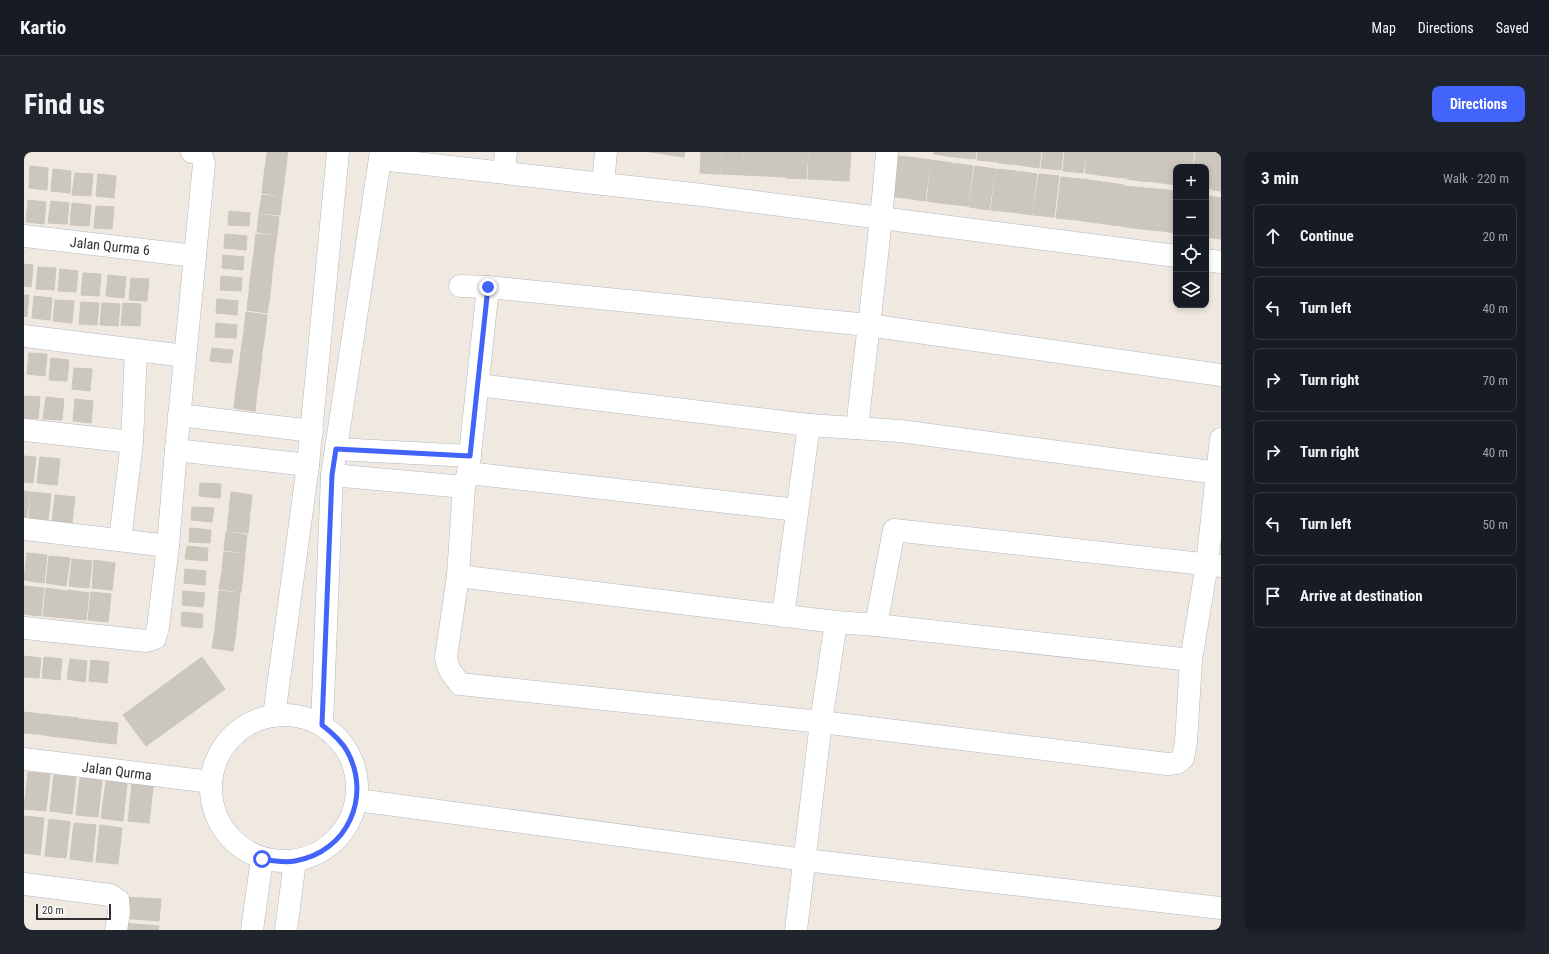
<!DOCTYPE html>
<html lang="en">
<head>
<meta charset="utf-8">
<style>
  body { margin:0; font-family:"Roboto Condensed",sans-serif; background:#20242c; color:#f1f3f6 }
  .controls { position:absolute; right:12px; top:12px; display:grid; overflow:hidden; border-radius:8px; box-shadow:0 2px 6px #0003 }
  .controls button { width:36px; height:36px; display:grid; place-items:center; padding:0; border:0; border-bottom:1px solid #363941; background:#171b24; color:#f1f3f6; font:20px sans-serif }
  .scale { position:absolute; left:12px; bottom:10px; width:75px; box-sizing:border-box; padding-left:4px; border:2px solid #2e2e2e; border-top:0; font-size:11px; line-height:14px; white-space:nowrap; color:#2e2e2e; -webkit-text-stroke:3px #fff; paint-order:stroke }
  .stop { position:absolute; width:12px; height:12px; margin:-9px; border:3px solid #4264fb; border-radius:50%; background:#fff }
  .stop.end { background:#4264fb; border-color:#fff; box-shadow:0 1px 4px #0008 }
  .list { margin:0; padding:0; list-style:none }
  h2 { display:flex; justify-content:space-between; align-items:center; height:52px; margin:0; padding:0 16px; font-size:17px }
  h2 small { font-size:13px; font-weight:400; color:#9ea1a6 }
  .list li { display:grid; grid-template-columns:26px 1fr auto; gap:12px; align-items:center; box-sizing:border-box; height:64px; margin:0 8px 8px; padding:0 8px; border:1px solid #363941; border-radius:8px }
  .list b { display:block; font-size:15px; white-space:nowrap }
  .list em { font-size:13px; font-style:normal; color:#9ea1a6 }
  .icon { flex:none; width:22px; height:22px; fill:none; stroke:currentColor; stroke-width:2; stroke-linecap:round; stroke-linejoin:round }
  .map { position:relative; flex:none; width:1197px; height:778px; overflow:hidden; border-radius:8px }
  header { display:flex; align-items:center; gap:24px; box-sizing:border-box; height:56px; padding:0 20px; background:#171b24; border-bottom:1px solid #363941 }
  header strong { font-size:19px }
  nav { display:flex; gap:22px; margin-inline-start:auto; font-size:14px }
  .intro { display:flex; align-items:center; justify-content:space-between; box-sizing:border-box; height:96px; padding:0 24px }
  h1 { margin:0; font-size:28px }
  .button { padding:10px 18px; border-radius:8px; background:#4264fb; color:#fff; font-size:14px; font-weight:700 }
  main { display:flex; gap:24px; padding:0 24px }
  aside { flex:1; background:#171b24; border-radius:8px; box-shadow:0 2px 6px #0003 }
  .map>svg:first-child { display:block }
  .building { fill:#cbc7bf; stroke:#cbc5ba }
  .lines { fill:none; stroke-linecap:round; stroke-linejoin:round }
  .street-casing { stroke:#b4b7c1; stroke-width:23 }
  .street { stroke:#fff; stroke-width:22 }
  .route { stroke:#4264fb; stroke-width:5 }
  .labels { text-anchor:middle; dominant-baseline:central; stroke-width:3.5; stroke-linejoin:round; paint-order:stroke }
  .street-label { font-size:14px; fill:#2e2e2e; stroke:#fff }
</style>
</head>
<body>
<header>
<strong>Kartio</strong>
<nav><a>Map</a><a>Directions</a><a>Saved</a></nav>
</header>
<div class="intro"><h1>Find us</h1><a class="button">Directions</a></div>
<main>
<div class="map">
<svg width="1197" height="778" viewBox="0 0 1197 778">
  <rect width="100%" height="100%" fill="#efe9e1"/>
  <g class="building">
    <polygon points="243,0 264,0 263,5 243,2"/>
    <polygon points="626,0 661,0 660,5"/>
    <polygon points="677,0 697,0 696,22 676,21"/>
    <polygon points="698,0 719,0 718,23 697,22"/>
    <polygon points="720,0 741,0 740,24 719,23"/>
    <polygon points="742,0 762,0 761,25 741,24"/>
    <polygon points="763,0 784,0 782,27 762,26"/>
    <polygon points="785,0 806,0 804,28 784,27"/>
    <polygon points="806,0 827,0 825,29 805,28"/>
    <polygon points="910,0 931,0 930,5 910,2"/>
    <polygon points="932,0 952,0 951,7 931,5"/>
    <polygon points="954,0 974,0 973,10 953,8"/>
    <polygon points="975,0 996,0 994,13 974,11"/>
    <polygon points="996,0 1017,0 1015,16 995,13"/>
    <polygon points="1019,0 1039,0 1037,18 1017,16"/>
    <polygon points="1041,0 1062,0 1059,21 1039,19"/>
    <polygon points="1063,0 1084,0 1081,24 1061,21"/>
    <polygon points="1085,0 1105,0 1102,26 1082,24"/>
    <polygon points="1106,0 1127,0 1123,30 1103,27"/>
    <polygon points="1128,0 1149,0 1145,32 1124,29"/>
    <polygon points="1150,0 1170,0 1168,15 1152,15 1152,33 1145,32"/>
    <polygon points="1172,0 1192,0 1187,37 1182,37 1182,15 1170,15"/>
    <polygon points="1193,0 1197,0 1197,39 1188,38"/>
    <polygon points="243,3 263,6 261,24 240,22"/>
    <polygon points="864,3 885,5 880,46 859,43"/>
    <polygon points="886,5 907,8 901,49 881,46"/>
    <polygon points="908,8 928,11 923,52 903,49"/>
    <polygon points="929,11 949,14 944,54 924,52"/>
    <polygon points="6,14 24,16 23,38 5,36"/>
    <polygon points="951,14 971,17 965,58 945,55"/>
    <polygon points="29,17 47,19 46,41 27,39"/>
    <polygon points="972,17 992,19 987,60 967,58"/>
    <polygon points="993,19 1013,22 1008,63 988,60"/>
    <polygon points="51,21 69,22 67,44 48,43"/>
    <polygon points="74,22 92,24 90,46 72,44"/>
    <polygon points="1015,22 1035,24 1030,65 1009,63"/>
    <polygon points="240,23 261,25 258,44 238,41"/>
    <polygon points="1037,25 1057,27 1052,68 1032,66"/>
    <polygon points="1058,27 1079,30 1073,71 1053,68"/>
    <polygon points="1080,30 1100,33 1095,74 1074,71"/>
    <polygon points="1101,34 1121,36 1116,77 1096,74"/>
    <polygon points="1122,36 1143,38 1138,79 1117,77"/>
    <polygon points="1143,38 1152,40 1152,81 1138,79"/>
    <polygon points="238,43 258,45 256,63 235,61"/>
    <polygon points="1182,43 1185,44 1182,70"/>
    <polygon points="1186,44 1197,46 1197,87 1182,85"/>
    <polygon points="4,48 22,50 20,72 2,70"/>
    <polygon points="27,49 45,51 43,72 24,71"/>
    <polygon points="48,51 67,53 65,74 46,73"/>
    <polygon points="72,54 90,55 88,77 70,76"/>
    <polygon points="205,59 226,61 225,74 204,73"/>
    <polygon points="235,62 255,65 253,83 233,80"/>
    <polygon points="201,82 223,84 222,98 200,96"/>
    <polygon points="232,82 253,84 250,103 230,100"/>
    <polygon points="230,101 250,104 248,122 227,120"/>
    <polygon points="199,103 220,105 219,118 198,116"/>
    <polygon points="0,112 9,113 7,135 0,134"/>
    <polygon points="14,115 32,116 30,138 12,137"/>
    <polygon points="36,117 54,119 52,140 34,139"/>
    <polygon points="59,121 77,122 75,144 57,143"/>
    <polygon points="227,121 248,123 246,142 225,139"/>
    <polygon points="84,123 102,125 100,146 82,144"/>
    <polygon points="197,124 218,126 217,139 196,138"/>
    <polygon points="107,126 125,127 123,149 105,148"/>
    <polygon points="225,140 246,143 243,161 223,158"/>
    <polygon points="0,143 5,143 3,165 0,164"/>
    <polygon points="10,144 28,146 26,168 8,166"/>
    <polygon points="193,147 214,149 213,163 192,161"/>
    <polygon points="31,148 50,149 48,171 29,169"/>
    <polygon points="57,150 75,151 73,173 55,172"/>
    <polygon points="78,151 96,152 94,174 76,173"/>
    <polygon points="99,151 117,152 116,174 97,173"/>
    <polygon points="222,160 243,163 241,181 220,178"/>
    <polygon points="192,171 213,173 212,186 191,185"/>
    <polygon points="220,179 241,182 238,200 217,198"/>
    <polygon points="188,196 209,198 207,211 186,209"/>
    <polygon points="217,199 238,201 236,220 215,217"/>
    <polygon points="5,201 23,202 21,224 3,222"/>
    <polygon points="27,206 45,208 43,229 25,228"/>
    <polygon points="50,216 68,217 66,239 48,237"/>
    <polygon points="215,218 236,221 233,240 212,237"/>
    <polygon points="212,238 233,240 231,259 210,256"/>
    <polygon points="0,244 16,245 14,267 0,266"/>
    <polygon points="22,245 40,247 38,268 19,267"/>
    <polygon points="51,247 69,249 67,271 49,269"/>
    <polygon points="0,304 12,305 9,331 0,330"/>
    <polygon points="16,305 36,307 33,333 13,331"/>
    <polygon points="176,331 197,332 196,346 175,344"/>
    <polygon points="0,339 6,340 3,365 0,365"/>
    <polygon points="7,340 27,342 24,368 5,366"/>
    <polygon points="207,340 228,343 226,362 205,359"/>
    <polygon points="31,343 51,345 48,371 28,369"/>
    <polygon points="168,355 190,356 188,370 167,368"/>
    <polygon points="205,360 226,363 224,381 203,379"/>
    <polygon points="166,376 187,378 186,391 165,390"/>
    <polygon points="202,380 223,383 221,401 200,398"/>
    <polygon points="163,394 184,396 183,409 161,407"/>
    <polygon points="200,400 221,402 219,421 198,418"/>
    <polygon points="3,401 23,403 20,431 0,428"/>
    <polygon points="25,404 46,406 42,434 22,431"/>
    <polygon points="48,407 68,409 65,436 45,434"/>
    <polygon points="70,408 91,411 88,438 68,436"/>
    <polygon points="161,417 182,419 181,433 160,431"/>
    <polygon points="198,419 219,422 217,440 195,437"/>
    <polygon points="0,434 20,436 17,464 0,462"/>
    <polygon points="22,436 43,439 40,466 19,464"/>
    <polygon points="44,438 65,441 62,468 41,466"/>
    <polygon points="159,439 181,441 179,455 158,453"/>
    <polygon points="195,439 216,441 214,460 193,457"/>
    <polygon points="67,440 87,442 84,470 64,468"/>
    <polygon points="193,458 214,461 212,479 191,477"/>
    <polygon points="158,460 179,462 178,476 157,474"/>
    <polygon points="191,478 212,480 209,499 188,496"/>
    <polygon points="0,504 17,506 15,526 0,525"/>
    <polygon points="20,505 38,507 36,528 18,526"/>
    <polygon points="178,505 201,537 122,594 99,563"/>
    <polygon points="46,507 63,509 61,530 43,527"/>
    <polygon points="67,508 85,510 83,531 65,529"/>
    <polygon points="0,560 16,562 13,582 0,581"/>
    <polygon points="17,562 35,564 33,585 14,582"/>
    <polygon points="36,564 55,566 52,587 34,585"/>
    <polygon points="56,567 75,569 72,590 53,587"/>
    <polygon points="76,569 94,571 92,592 73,590"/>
    <polygon points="4,620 26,622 22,659 0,657"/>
    <polygon points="30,623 52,625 48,662 26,659"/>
    <polygon points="56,626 78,628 74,665 52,663"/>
    <polygon points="82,629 103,632 99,669 77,666"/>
    <polygon points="108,632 129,634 125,671 104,669"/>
    <polygon points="0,664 20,666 16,703 0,701"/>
    <polygon points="25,667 46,670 42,706 21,704"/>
    <polygon points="50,671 72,673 68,710 46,707"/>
    <polygon points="76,673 98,676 94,712 72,710"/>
    <polygon points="99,745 137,747 135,769 98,766"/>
    <polygon points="98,771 135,774 134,778 97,778"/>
  </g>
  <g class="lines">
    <g class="street-casing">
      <g id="street">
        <polyline points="356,7 678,43 1152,104"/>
        <polyline points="480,20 482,0"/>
        <polyline points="579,32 582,0"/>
        <polyline points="0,84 171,104"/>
        <polyline points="1182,108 1197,110"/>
        <polyline points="436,134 464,135 844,173 1197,223"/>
        <path d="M464,135L444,321L440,335L434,424L422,505C423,517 429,523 436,532L797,570L1143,612L1153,611L1159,606L1162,590L1167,508L1183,412L1197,287"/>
        <polyline points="0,184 161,204"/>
        <polyline points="454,233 785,273 876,279 1194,321"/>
        <polyline points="155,263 288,279"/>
        <path d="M833,276C843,184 856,92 863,0"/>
        <polyline points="0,278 108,290"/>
        <polyline points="312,297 446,304"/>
        <polyline points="152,298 284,313"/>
        <polyline points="444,321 773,358"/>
        <polyline points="308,323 440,335"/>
        <polyline points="0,377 144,394"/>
        <polyline points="96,388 108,290 112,198"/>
        <polyline points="434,424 812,470 852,473 1167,508"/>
        <polyline points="759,464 785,273"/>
        <polyline points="852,473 870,378 1197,414"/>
        <polyline points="0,476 123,489 131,486 134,475 144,394 152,298 180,12 178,5 172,0 168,0"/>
        <circle cx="260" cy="636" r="73"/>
        <polyline points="250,564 284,313 314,0"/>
        <polyline points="298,573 308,323 357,0"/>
        <polyline points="0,607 187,630"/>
        <polyline points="333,648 781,708 1197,756"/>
        <polyline points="0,732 86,743 94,748 95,760 92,778"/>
        <polyline points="228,778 238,707"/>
        <polyline points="262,778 271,709"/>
        <polyline points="772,778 797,570 812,470"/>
      </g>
    </g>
    <use href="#street" class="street"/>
  </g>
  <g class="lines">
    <path class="route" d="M238,707C249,709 260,711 271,709C324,700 348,644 323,599C317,588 307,580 298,573L308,323L312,297L446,304L464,135"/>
  </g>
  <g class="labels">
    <g class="street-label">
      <text transform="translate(86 94) rotate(6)">Jalan Qurma 6</text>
      <text transform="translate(93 619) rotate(7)">Jalan Qurma</text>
    </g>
  </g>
</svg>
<div class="controls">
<button>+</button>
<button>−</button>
<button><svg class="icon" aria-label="locate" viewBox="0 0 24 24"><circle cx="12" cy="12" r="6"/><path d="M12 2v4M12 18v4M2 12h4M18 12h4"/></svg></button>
<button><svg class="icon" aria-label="layers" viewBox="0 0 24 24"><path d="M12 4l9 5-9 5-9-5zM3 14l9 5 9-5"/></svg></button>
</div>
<div class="scale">20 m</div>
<div class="stop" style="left:238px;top:707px"></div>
<div class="stop end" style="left:464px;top:135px"></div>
</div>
<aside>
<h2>3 min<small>Walk · 220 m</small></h2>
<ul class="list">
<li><svg class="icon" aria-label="ahead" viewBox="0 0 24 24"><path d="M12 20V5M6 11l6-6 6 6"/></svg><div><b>Continue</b></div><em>20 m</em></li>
<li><svg class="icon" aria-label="left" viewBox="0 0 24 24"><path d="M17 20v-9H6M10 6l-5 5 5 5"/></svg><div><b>Turn left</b></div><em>40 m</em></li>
<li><svg class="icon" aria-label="right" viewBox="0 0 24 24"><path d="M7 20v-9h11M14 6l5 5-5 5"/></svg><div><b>Turn right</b></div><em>70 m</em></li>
<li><svg class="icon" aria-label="right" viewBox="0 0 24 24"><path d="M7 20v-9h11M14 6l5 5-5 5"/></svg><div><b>Turn right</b></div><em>40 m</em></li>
<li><svg class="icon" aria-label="left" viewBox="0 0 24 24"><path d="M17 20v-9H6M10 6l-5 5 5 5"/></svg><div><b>Turn left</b></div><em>50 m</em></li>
<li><svg class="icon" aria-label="arrive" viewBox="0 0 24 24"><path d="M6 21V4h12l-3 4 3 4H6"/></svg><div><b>Arrive at destination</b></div></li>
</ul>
</aside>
</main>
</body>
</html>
